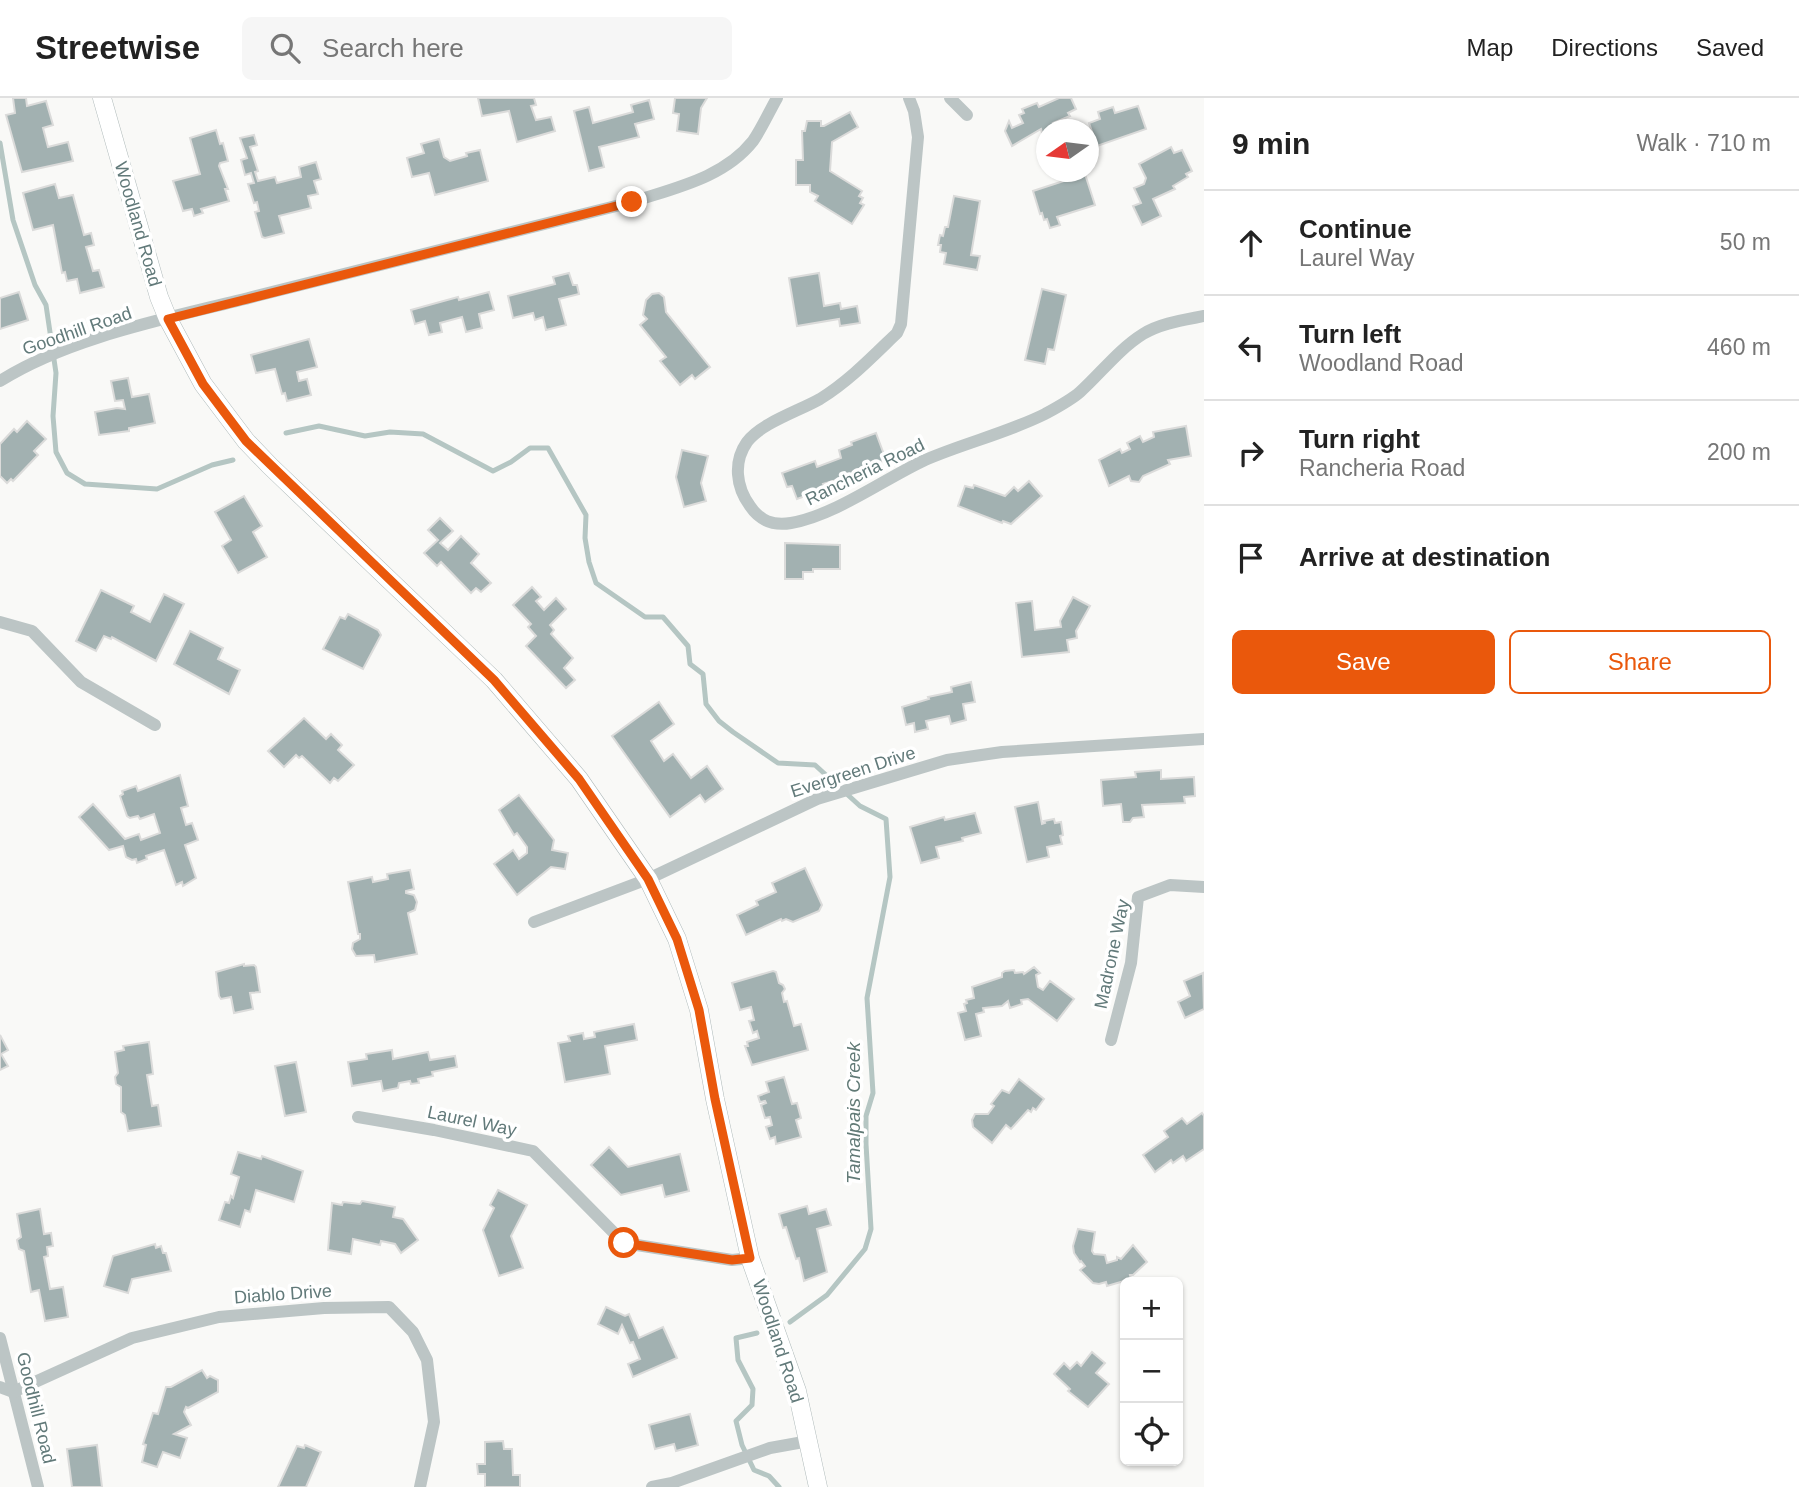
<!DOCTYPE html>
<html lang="en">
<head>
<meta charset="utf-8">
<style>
  body { margin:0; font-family:Helvetica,sans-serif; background:#f6f6f6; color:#222 }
  .controls { position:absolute; right:21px; bottom:21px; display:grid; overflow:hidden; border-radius:10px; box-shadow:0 2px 5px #0004 }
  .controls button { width:63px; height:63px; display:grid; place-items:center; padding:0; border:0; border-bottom:2px solid #e0e0e0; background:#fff; color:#222; font:35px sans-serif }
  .compass { position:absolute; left:1036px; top:21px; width:63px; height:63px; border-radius:50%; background:#fff; box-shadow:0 2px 5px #0004; rotate:256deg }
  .stop { position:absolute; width:21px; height:21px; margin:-16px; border:5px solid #ea580c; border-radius:50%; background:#fff }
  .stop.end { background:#ea580c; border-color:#fff; box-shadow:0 2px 7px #0008 }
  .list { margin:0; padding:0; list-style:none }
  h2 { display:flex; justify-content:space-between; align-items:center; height:91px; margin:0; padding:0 28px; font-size:30px }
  h2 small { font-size:23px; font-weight:400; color:#767676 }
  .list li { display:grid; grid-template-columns:46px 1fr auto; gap:21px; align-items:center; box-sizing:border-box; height:105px; padding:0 28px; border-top:2px solid #e0e0e0 }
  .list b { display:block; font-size:26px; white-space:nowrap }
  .list p { margin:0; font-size:23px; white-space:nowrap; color:#767676 }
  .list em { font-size:23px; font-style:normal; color:#767676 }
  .actions { display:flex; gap:14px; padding:21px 28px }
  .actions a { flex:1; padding:16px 0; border:2px solid #ea580c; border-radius:10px; text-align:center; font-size:24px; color:#ea580c }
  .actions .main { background:#ea580c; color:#fff }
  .icon { flex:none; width:38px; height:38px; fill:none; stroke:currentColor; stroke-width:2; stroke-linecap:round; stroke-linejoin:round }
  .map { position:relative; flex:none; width:1204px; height:1389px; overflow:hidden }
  header { display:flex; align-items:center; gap:42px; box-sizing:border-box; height:98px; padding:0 35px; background:#fff; border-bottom:2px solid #e0e0e0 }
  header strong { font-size:33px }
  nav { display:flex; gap:38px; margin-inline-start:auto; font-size:24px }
  .search { width:490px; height:63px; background:#f6f6f6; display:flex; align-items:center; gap:18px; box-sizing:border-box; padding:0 24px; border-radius:10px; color:#767676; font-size:26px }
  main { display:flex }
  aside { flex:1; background:#fff }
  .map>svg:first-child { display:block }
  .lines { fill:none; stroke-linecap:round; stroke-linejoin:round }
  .stream { stroke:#b5c6c3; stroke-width:5 }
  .building { fill:#a2b1b1; stroke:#dbdbda; stroke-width:2 }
  .secondary-casing { stroke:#afbaba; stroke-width:19 }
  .street { stroke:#bcc5c5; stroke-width:12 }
  .secondary { stroke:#fff; stroke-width:18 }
  .route { stroke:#ea580c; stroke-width:9 }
  .labels { text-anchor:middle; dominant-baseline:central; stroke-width:7; stroke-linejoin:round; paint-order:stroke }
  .street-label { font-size:18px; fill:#627a7a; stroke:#fff }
  .water-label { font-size:19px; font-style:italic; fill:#617a76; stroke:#fff }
</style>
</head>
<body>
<header>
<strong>Streetwise</strong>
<div class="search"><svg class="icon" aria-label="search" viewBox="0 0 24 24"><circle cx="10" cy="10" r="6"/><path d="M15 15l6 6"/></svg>Search here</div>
<nav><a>Map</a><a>Directions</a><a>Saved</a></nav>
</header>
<main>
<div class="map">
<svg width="1204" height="1389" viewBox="0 0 1204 1389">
  <rect width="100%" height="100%" fill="#f9f9f7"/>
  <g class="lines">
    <g class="stream">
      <polyline points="0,45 13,122 35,187 46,207 56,275 53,318 56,354 67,375 85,386 157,391 212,367 233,362"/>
      <polyline points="286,335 319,328 365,338 390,334 423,336 493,373 511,364 530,350 548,350 586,417 585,440 589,464 596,485 645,519 663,519 688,548 690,566 703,576 706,606 719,623 733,634 778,665 815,667 860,708 886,721 890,779 867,900 873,995 866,1018 866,1046 871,1131 865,1151 827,1197 790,1224"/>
      <polyline points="757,1235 736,1240 738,1262 753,1291 752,1307 736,1323 742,1347 754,1372 769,1378 779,1389"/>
    </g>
  </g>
  <g class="building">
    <polygon points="13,0 26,0 27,8 46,3 53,27 43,30 48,49 68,44 73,63 22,74 6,17 15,15"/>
    <polygon points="478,0 534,0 536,7 531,8 536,22 551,19 555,33 517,44 509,13 482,18"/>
    <polygon points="675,0 707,0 701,10 698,36 677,33 679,16 673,15"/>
    <polygon points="1059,0 1071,0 1076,11 1068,15 1070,18 1053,25 1055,29 1042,35 1041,31 1012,48 1005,33 1009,23 1012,30 1023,25 1019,17 1024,15 1022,11 1037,5 1039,9"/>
    <polygon points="649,2 654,21 635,26 639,39 599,49 604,69 589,73 574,13 589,9 593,25 633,14 631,7"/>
    <polygon points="1138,8 1146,31 1097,48 1089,25 1100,21 1098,14 1113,9 1115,15"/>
    <polygon points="850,14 858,29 832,44 830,73 862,93 859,98 863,100 860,105 864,107 852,126 815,103 818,98 810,94 810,87 796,87 796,62 803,62 802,33 805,33 807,23 821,23 821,28 824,28"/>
    <polygon points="216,32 220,46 223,45 228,63 220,65 219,68 228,91 225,91 229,103 201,111 203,115 194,118 192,111 183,113 173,83 200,76 190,40"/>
    <polygon points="254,37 257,47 250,49 258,73 255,74 258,83 275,79 277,85 301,79 299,69 316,64 321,81 314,83 318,96 308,98 311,110 279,118 284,135 265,140 262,139 255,114 259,113 257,104 254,105 248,86 254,85 251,75 245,77 241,62 247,60 240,40"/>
    <polygon points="439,41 444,59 450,63 467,58 466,55 480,52 488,83 435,97 429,75 412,79 407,60 424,55 421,46"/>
    <polygon points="1171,49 1174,55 1182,52 1192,73 1186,76 1188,79 1173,88 1175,91 1153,101 1161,118 1142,127 1133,108 1141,105 1134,90 1144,86 1146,80 1139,66"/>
    <polygon points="1085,76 1095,107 1057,119 1060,127 1050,130 1047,121 1044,122 1042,115 1040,116 1033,93"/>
    <polygon points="55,86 59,100 73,97 84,137 91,135 94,147 86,149 93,173 99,172 104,189 80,195 77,181 67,183 65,174 62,175 53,127 33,132 23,95"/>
    <polygon points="954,98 980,103 971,157 980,158 977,172 944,166 946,155 940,154 941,147 938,147 940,137 943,138 945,129 948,129"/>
    <polygon points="569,175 573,187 577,187 579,196 559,201 566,227 546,232 543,219 535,222 533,215 513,220 508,198 555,186 553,179"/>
    <polygon points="819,175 824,208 840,205 841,211 857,208 860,225 840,228 839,221 797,228 789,180"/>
    <polygon points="1042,191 1066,197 1054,252 1048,251 1045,266 1025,262"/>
    <polygon points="19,194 28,222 0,231 0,200"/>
    <polygon points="489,194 494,212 479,216 482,230 466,234 462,219 440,225 442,234 429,237 425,223 415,226 411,212 458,199 459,202"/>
    <polygon points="659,195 664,199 666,214 710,269 695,281 692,277 680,287 660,263 666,259 640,227 647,221 643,217 646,202 652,196"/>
    <polygon points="309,241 317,269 297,274 299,283 307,281 311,297 287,303 285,295 282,296 275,271 256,275 251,257"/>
    <polygon points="128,280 132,299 149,296 155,325 129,330 129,333 99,337 95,314 117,310 125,311 123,302 115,303 111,283"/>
    <polygon points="27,323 46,341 34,353 38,357 13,383 11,381 7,385 0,378 0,346 14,331 17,334"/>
    <polygon points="1186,328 1191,358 1168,362 1170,366 1143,378 1139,384 1131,383 1129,378 1109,388 1099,362 1120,351 1122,355 1130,351 1127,345 1140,338 1143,344 1154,339 1153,334"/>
    <polygon points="876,335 886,362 864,370 865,374 823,386 825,391 797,401 792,388 787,389 782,375 815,363 817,369 841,360 839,352 852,347 851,344"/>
    <polygon points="682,352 708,358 701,385 706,403 684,409 676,379"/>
    <polygon points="1029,383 1042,398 1011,426 1003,423 1002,425 958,408 965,388 973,390 974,387 1005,398 1014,389 1018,393"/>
    <polygon points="244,398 262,428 253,434 267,459 238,475 222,448 231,442 215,414"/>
    <polygon points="440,420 453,433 440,445 448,452 461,438 479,456 471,465 491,485 481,494 476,490 471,495 441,464 437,468 424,455 438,442 428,432"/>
    <polygon points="785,445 840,447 840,471 813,471 813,474 803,474 803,481 785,481"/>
    <polygon points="532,489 541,499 536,503 544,512 556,500 566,511 550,527 554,532 551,536 573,560 564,570 575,582 566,590 526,548 536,538 528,529 531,526 513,507"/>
    <polygon points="101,492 134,508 131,514 150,524 164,496 184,506 156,563 112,539 111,541 104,538 96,553 76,543"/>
    <polygon points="1073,499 1090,508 1076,533 1077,540 1067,542 1069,554 1022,559 1016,505 1032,503 1035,532 1061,529 1060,523"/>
    <polygon points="348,516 378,532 381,537 363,571 323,551 340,519 345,521"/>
    <polygon points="190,533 223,550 218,561 240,572 229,596 174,566"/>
    <polygon points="971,584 975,604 963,606 966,622 951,626 949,618 926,623 928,631 915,634 914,625 906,627 902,609 929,601 928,599 952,594 951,589"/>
    <polygon points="659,604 674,626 651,643 664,663 673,656 691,680 707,668 723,691 705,704 700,697 670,719 612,638"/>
    <polygon points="304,620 326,641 331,636 342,647 338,652 354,667 338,683 334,680 330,685 302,658 299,660 296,657 284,669 268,653"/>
    <polygon points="1161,672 1161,681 1194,679 1195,698 1184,699 1185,705 1142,707 1144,719 1133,720 1130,724 1123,724 1121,706 1103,708 1101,682 1136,679 1135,674"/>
    <polygon points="180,677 188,708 181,710 186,727 192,725 198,742 185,747 196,780 183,788 182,784 176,787 164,752 146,758 147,761 137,765 136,761 132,762 126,759 123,748 109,752 79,719 93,706 125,741 139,736 141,742 160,735 154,716 140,721 138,718 130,720 127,718 120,698 123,696 122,693 136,688 138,693"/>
    <polygon points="519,697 554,742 552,752 568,755 565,771 551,769 517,797 494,766 513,752 519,761 527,755 527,749 517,735 514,737 499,712"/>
    <polygon points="1038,704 1042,726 1045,725 1044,723 1054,721 1055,725 1061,724 1063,737 1060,738 1062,746 1047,749 1049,759 1027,764 1015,709"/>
    <polygon points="975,715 981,735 962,740 963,743 936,749 939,760 921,765 910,729 944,719 945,722"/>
    <polygon points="805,770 822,807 819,813 793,824 786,821 782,823 781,821 746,837 737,817 758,807 756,803 776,794 772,785"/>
    <polygon points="410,772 414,791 406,793 406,795 414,797 417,804 415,812 408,815 417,856 375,864 374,857 356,858 352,851 353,845 360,841 360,836 358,836 348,784 372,779 373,784 388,781 387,776"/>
    <polygon points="244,866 244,868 254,867 256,869 260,894 250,895 253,911 234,915 231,899 221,901 219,898 216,874"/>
    <polygon points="1034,869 1040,875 1036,877 1038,889 1043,892 1050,883 1074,901 1057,923 1028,901 1021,902 1022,906 1010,910 1008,903 1002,908 983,910 984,914 976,916 981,938 965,942 958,915 966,913 964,906 967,905 966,902 974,900 972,889 1002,879 1002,875 1005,873 1014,872 1015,875 1023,874 1024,876"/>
    <polygon points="773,873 776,874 779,885 783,887 785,891 782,895 784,904 787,903 794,928 801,926 808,952 752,967 745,948 748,948 747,944 759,940 757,933 753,935 749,923 754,922 751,909 740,912 732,885"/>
    <polygon points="1203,875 1204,911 1185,920 1178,904 1190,898 1184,883"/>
    <polygon points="634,926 637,942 605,948 610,976 565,984 558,945 570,943 568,938 583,935 584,941 595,939 594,934"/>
    <polygon points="0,937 8,952 1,956 8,968 0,972"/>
    <polygon points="149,944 153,976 147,977 152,1008 158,1007 161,1028 128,1033 125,1017 121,1014 121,989 116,986 115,979 118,975 115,954 124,952 123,948"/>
    <polygon points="392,952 393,961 428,954 430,962 455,958 457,969 432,974 433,978 418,981 419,985 411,986 410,983 399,985 398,990 383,993 381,983 352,988 348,964 367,961 366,956"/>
    <polygon points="296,964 306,1014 285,1018 275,968"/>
    <polygon points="784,979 792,1006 797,1005 801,1020 796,1022 801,1039 776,1046 775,1039 770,1041 766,1029 772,1027 770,1019 765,1020 761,1007 766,1005 765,1003 760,1004 758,998 769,994 766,984"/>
    <polygon points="1019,981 1044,1001 1036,1012 1033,1010 1031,1014 1028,1012 1011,1031 1006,1027 992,1045 973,1029 972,1022 975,1016 988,1016 994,1008 991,1006 1002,992 1009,995"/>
    <polygon points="1202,1015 1204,1018 1204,1051 1186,1063 1183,1058 1173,1065 1171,1062 1155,1074 1143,1057 1168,1039 1164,1033 1182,1020 1187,1026"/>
    <polygon points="609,1049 628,1069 680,1056 689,1093 665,1099 662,1087 621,1097 591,1067"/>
    <polygon points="238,1054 261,1061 262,1058 303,1073 294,1104 256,1092 250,1114 245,1112 240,1129 219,1122 225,1104 229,1105 231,1098 233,1100 239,1079 231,1076"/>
    <polygon points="498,1092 527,1107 511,1138 523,1170 499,1178 483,1132 494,1110 490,1107"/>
    <polygon points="362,1103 395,1109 393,1119 403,1121 418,1142 401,1155 395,1146 381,1143 380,1147 353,1141 351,1156 328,1152 332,1105 342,1107 343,1104 360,1106"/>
    <polygon points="807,1108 809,1116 826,1111 831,1127 817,1131 827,1174 804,1183 799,1160 796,1161 786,1129 783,1130 779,1116"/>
    <polygon points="40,1111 44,1136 51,1135 53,1148 47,1149 48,1158 44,1159 50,1191 63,1189 68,1219 45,1223 39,1192 31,1194 24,1153 19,1151 17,1142 21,1139 17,1116"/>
    <polygon points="1078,1131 1095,1134 1092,1153 1094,1156 1105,1157 1107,1165 1117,1162 1117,1159 1121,1161 1133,1147 1147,1164 1133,1177 1130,1177 1131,1181 1107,1188 1106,1184 1099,1186 1093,1185 1080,1172 1085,1168 1081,1163 1080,1164 1074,1155 1073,1148"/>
    <polygon points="155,1146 156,1150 161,1148 163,1155 166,1155 171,1173 132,1181 128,1195 104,1188 113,1158"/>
    <polygon points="606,1209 625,1218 629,1216 639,1240 663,1229 677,1260 633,1279 628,1266 640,1261 633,1244 630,1245 622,1227 618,1236 598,1226"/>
    <polygon points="1092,1254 1105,1265 1096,1275 1109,1286 1088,1309 1068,1293 1070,1291 1054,1276 1064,1265 1070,1271 1077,1264 1081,1268"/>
    <polygon points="202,1272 207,1280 210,1278 218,1282 218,1294 188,1310 186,1309 184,1314 191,1327 174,1336 187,1340 180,1360 163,1354 157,1369 142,1364 146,1347 143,1346 153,1315 158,1316 166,1289 171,1289"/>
    <polygon points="690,1316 698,1347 676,1353 674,1346 655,1351 649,1327"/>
    <polygon points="503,1343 504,1351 512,1351 513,1377 520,1377 520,1389 485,1389 485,1376 478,1376 477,1366 485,1366 485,1344"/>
    <polygon points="97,1347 102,1389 72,1389 67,1351"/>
    <polygon points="305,1347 321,1354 306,1389 278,1389 297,1348 304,1350"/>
  </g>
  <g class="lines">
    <g class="secondary-casing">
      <polyline id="secondary" points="102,0 159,199 168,221 203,286 246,343 270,368 494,582 579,681 648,781 677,841 699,912 715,1001 750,1160 797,1293 818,1389"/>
    </g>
    <g class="street">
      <path d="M909,0L914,13L918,39L901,226L897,235C872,259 849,283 820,301C799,313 761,325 747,344C733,364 736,389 750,408C760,423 773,428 791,425C836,417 884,381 925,362C964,345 1007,335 1045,316C1056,310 1071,302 1080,294C1101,275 1119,251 1143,236C1161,225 1184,222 1204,218"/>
      <polyline points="950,0 967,17"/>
      <path d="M0,283C71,238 175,219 256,198C382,167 507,135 632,104C674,90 724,80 753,43C762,30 769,14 777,0"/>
      <polyline points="0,524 32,533 81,584 155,627"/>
      <polyline points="534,824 648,781 817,701 947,662 1002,654 1204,641"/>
      <polyline points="1111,942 1131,865 1138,799 1170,787 1204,789"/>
      <polyline points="358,1019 434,1032 533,1053 624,1145 732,1162 750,1160"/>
      <polyline points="0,1240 38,1389"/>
      <polyline points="0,1289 13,1294 132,1240 219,1219 324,1210 389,1209 413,1234 427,1262 434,1324 420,1389"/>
      <polyline points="652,1389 672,1385 770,1350 809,1343"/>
    </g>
    <use href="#secondary" class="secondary"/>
  </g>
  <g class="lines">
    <polyline class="route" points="624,1145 732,1162 750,1160 715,1001 699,912 677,841 648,781 579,681 494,582 246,343 203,286 168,221 632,104"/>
  </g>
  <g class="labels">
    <g class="street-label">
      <text transform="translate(138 126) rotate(74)">Woodland Road</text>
      <text transform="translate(77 233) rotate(-19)">Goodhill Road</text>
      <text transform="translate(865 374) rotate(-26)">Rancheria Road</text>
      <text transform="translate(853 674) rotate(-18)">Evergreen Drive</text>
      <text transform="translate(1112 856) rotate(-78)">Madrone Way</text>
      <text transform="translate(472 1023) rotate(12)">Laurel Way</text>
      <text transform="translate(283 1196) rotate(-4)">Diablo Drive</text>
      <text transform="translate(778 1243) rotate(72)">Woodland Road</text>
      <text transform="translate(36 1310) rotate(76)">Goodhill Road</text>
    </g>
    <g class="water-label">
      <text transform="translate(853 1015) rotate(-90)">Tamalpais Creek</text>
    </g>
  </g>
</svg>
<div class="controls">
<button>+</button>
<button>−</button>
<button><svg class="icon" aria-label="locate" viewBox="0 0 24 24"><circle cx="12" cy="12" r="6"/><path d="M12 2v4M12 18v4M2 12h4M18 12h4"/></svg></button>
</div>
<svg class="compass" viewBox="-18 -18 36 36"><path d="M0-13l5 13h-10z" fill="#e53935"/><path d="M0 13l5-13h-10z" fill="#767676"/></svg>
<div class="stop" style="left:624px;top:1145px"></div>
<div class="stop end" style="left:632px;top:104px"></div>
</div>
<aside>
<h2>9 min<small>Walk · 710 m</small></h2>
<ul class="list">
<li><svg class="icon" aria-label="ahead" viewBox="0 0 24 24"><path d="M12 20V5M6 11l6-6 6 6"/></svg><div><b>Continue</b><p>Laurel Way</p></div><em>50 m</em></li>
<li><svg class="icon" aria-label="left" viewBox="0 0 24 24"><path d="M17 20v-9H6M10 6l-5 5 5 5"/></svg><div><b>Turn left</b><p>Woodland Road</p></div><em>460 m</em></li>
<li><svg class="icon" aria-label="right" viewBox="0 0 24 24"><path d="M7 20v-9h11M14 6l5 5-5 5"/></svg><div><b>Turn right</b><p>Rancheria Road</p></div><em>200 m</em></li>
<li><svg class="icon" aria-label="arrive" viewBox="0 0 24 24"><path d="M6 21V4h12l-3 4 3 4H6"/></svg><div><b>Arrive at destination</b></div></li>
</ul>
<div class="actions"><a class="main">Save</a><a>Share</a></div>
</aside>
</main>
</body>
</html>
